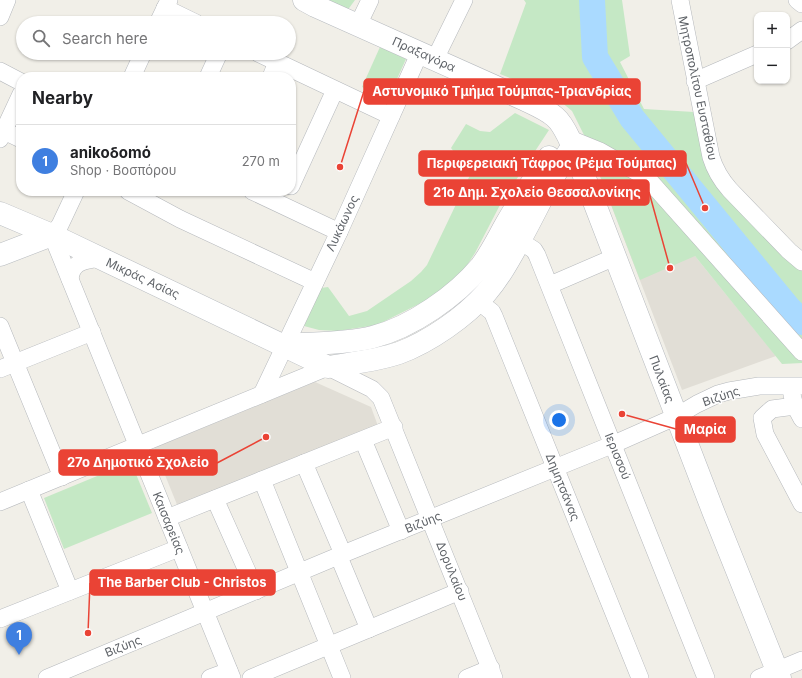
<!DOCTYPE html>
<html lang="en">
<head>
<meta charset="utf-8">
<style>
  body { margin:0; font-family:Inter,sans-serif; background:#f6f6f6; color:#202124 }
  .controls { position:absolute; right:12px; top:12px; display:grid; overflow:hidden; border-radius:8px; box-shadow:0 1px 3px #0004 }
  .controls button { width:36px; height:36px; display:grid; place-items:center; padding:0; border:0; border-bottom:1px solid #e0e0e0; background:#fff; color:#202124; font:20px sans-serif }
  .you { position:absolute; left:559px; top:420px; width:14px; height:14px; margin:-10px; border:3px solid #fff; border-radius:50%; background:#1a73e8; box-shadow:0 0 0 6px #1a73e833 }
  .badge { display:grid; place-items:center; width:26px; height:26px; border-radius:50%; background:#db2777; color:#fff; font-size:13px; font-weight:700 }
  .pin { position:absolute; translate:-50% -33px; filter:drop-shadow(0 1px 2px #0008) }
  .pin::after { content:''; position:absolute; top:21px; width:14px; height:12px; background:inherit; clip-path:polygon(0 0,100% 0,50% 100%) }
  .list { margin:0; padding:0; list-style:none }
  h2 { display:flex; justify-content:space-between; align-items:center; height:52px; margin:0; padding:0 16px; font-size:17px }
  h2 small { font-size:13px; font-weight:400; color:#757577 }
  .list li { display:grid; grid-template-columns:26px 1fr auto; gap:12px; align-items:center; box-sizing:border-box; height:72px; padding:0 16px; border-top:1px solid #e0e0e0 }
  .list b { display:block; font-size:15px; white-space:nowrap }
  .list p { margin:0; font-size:13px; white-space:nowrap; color:#757577 }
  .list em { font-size:13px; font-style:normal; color:#757577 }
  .icon { flex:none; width:22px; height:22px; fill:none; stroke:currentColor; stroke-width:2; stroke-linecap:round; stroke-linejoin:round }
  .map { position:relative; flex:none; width:802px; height:678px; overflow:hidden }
  .search { position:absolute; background:#fff; box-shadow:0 1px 3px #0004; left:16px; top:16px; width:280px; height:44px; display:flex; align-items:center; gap:10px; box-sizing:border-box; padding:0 14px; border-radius:22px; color:#757577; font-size:15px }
  .panel { position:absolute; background:#fff; box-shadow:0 1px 3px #0004; left:16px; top:72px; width:280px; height:124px; border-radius:16px }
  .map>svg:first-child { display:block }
  .education { fill:#e1ded6 }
  .green { fill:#c5e8c5 }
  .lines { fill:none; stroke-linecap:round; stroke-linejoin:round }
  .river { stroke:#aadaff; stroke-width:26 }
  .street-casing { stroke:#b5b8bc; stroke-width:18 }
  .secondary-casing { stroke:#b6babf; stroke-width:23 }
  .street { stroke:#fff; stroke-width:17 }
  .secondary { stroke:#fff; stroke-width:22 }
  .labels { text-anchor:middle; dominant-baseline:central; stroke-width:3; stroke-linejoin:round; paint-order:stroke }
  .street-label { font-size:12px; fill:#5f6368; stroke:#fff }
  .leader { fill:none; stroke:#ea4335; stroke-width:1.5 }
  .callout-dot { fill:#ea4335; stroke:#fff; stroke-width:1.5 }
  .callout { fill:#ea4335; stroke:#ea4335; stroke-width:1.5 }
  .callout-label { font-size:13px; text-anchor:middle; font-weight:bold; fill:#fff }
</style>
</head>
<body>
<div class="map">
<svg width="802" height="678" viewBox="0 0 802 678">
  <rect width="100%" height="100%" fill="#f1efe8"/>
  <g class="education">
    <polygon points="585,137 695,256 776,356 682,390"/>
    <polygon points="315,382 371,407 378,426 178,507 154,448"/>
  </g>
  <g class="green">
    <polygon points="321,0 355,0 344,15"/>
    <polygon points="524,0 622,0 630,56 620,62 644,109 694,112 702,141 802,269 802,363 782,364 695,256 640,280 585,137 572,111 554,96 500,74 526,3"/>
    <polygon points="380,47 406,59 388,99 362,87"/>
    <polygon points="515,113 549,130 501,203 475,253 460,276 433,297 377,325 337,331 319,330 304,326 321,288 328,287 349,316 367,311 411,281 421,272 427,265 471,173 451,148 466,124 480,131 490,132"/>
    <polygon points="131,462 152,513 64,549 44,498"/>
  </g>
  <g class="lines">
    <polyline class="river" points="592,0 595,57 632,118 789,309 802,322"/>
    <g class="street-casing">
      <g id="street">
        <path d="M680,0L711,157C715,170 721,180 730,190L789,251L802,262"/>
        <polyline points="797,0 802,4"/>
        <polyline points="165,8 196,23"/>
        <polyline points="0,17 7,0"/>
        <polyline points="158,23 169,0"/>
        <polyline points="358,25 370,0"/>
        <polyline points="787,41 802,30"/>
        <polyline points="258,53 391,116"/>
        <polyline points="435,59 464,0"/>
        <polyline points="0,71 21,82"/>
        <polyline points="132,77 143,53"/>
        <polyline points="208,77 219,53"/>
        <polyline points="271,77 277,62"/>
        <polyline points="695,81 757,54"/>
        <polyline points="0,129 21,139"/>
        <polyline points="566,133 568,138 600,151 647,178 802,352"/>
        <polyline points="0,139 21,94"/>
        <polyline points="291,186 335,90"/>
        <polyline points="76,191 60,225 52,235 232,678"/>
        <polyline points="128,191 180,219 315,282"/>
        <polyline points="252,191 339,232"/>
        <polyline points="520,241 534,250 537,255 706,678"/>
        <path d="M70,279C72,261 84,261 99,258"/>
        <polyline points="550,285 615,257"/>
        <polyline points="478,301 492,312 494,316 640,678"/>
        <polyline points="0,326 62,477"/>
        <polyline points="0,369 92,332"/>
        <polyline points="262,394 339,232 420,52"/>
        <polyline points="792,395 795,406 802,419"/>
        <polyline points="795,406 772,409 762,418 765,434 802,504"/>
        <polyline points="363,440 401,531"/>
        <polyline points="304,463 343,554"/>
        <polyline points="262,480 342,678"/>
        <polyline points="29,490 70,591"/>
        <polyline points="215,499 256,591"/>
        <polyline points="0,502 328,367 372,389 381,398 494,678"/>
        <polyline points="167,518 394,427"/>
        <polyline points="339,557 369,629"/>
        <polyline points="0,619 179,548"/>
        <polyline points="47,678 343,554 614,444 675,417 697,404 718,394 729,391 759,386 802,386"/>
        <polyline points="210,678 229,671"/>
        <polyline points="251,678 460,591"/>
        <polyline points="467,678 491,668"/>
        <polyline points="759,678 802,660"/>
      </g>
    </g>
    <g class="secondary-casing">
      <g id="secondary">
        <path d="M304,0L315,6L523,99C533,104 546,109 555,117C569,129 579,164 586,181L713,511L780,678"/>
        <path d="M0,213L52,235L328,367C351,363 376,361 399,353C429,342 465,317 486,293C499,278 509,260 519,242C537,210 551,177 572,147"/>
        <polyline points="0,255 52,235"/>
        <path d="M285,345C314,343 345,344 373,337C412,327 456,296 481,266C491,253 498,238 506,224C519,201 534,179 549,157"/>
      </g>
    </g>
    <use href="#street" class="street"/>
    <use href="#secondary" class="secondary"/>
  </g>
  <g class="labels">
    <g class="street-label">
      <text transform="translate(424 54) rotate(24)">Πραξαγόρα</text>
      <text transform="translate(698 88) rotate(78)">Μητροπολίτου Ευσταθίου</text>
      <text transform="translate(342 223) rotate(-65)">Λυκάωνος</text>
      <text transform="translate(143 278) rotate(25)">Μικράς Ασίας</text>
      <text transform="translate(662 379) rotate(69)">Πυλαίας</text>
      <text transform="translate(721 396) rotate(-19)">Βιζύης</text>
      <text transform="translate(618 456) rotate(68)">Ιερισσού</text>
      <text transform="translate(563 487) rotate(68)">Δημητσάνας</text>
      <text transform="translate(423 522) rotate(-22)">Βιζύης</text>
      <text transform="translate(169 523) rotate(68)">Καισαρείας</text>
      <text transform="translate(452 571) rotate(68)">Δορυλαίου</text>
      <text transform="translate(123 646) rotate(-22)">Βιζύης</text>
    </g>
  </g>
  <path class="leader" d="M340 167L364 91M705 208L686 163M670 268L649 192M622 414L676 429M266 437L217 463M88 633L90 583"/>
  <g class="callout-dot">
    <circle cx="340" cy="167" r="4"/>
    <circle cx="705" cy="208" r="4"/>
    <circle cx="670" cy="268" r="4"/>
    <circle cx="622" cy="414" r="4"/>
    <circle cx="266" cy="437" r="4"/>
    <circle cx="88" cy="633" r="4"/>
  </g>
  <g class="callout">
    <rect x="364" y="79" width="276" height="25" rx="4"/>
    <rect x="419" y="151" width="267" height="25" rx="4"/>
    <rect x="425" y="180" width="224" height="25" rx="4"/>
    <rect x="676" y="417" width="59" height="25" rx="4"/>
    <rect x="59" y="450" width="158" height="25" rx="4"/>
    <rect x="90" y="570" width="185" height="25" rx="4"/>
  </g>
  <g class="callout-label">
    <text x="502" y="96">Αστυνομικό Τμήμα Τούμπας-Τριανδρίας</text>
    <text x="552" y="168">Περιφερειακή Τάφρος (Ρέμα Τούμπας)</text>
    <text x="537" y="197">21ο Δημ. Σχολείο Θεσσαλονίκης</text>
    <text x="705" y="434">Μαρία</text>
    <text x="138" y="467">27ο Δημοτικό Σχολείο</text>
    <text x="182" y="587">The Barber Club - Christos</text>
  </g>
</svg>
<div class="controls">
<button>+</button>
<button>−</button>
</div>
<div class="you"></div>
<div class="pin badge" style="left:19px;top:655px;background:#3f7fe0">1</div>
<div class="search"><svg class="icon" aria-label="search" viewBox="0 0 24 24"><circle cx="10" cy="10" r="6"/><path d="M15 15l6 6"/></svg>Search here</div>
<section class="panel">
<h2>Nearby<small></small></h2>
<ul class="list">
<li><span class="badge" style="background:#3f7fe0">1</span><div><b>anikoδomό</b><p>Shop · Βοσπόρου</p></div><em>270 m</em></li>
</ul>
</section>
</div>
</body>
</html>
